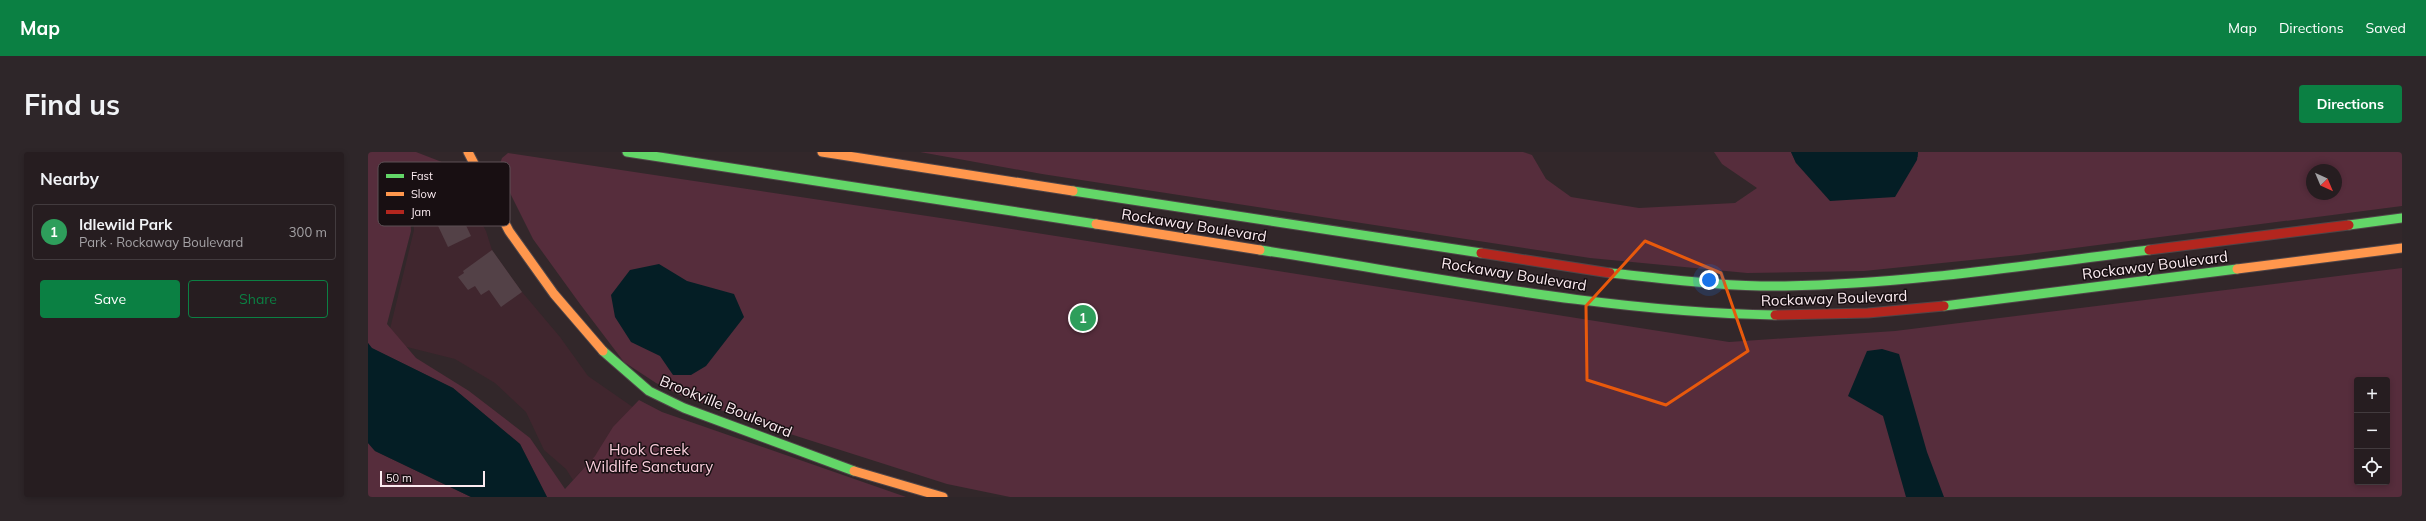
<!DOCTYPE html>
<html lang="en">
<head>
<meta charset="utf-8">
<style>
  body { margin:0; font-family:Mulish,sans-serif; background:#2e2629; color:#f1f3f6 }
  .controls { position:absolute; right:12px; bottom:12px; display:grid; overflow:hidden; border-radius:4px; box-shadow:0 2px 6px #0003 }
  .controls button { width:36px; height:36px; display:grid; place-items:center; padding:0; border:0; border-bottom:1px solid #423b3e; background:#261d20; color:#f1f3f6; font:20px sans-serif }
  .compass { position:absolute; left:1938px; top:12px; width:36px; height:36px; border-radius:50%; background:#261d20; box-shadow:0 2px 6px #0003; rotate:136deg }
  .scale { position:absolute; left:12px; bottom:10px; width:105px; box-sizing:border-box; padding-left:4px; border:2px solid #fcecf1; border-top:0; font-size:11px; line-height:14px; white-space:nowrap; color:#fcecf1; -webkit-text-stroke:3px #180f12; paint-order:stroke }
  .you { position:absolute; left:1341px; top:128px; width:14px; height:14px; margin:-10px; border:3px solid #fff; border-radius:50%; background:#1a73e8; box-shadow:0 0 0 6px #1a73e833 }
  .badge { display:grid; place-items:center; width:26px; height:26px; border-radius:50%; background:#0b8043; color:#fff; font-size:13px; font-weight:700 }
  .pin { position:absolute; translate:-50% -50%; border:2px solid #fff; box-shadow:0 1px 4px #0006 }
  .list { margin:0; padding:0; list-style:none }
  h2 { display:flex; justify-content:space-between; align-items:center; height:52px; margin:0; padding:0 16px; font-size:17px }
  h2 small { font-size:13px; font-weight:400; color:#a4a2a5 }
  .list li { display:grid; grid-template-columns:26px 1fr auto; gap:12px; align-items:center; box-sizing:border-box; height:56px; margin:0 8px 8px; padding:0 8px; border:1px solid #423b3e; border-radius:4px }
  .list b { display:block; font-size:15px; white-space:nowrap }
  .list p { margin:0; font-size:13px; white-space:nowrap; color:#a4a2a5 }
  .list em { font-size:13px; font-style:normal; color:#a4a2a5 }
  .actions { display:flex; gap:8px; padding:12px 16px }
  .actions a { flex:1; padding:9px 0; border:1px solid #0b8043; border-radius:4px; text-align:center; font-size:14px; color:#0b8043 }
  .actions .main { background:#0b8043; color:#fff }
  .icon { flex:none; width:22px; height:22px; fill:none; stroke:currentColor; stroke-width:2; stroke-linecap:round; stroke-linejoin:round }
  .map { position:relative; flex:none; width:2034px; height:345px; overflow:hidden; border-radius:4px }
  header { display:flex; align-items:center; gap:24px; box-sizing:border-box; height:56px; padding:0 20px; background:#0b8043; color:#fff }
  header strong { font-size:19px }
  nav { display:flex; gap:22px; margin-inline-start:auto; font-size:14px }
  .intro { display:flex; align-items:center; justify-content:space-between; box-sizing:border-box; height:96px; padding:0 24px }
  h1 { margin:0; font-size:28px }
  .button { padding:10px 18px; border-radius:4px; background:#0b8043; color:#fff; font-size:14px; font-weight:700 }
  main { display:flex; gap:24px; padding:0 24px }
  aside { flex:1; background:#261d20; border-radius:4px; box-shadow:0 2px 6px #0003 }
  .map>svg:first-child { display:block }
  .built { fill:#40262e }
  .green { fill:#562d3c; fill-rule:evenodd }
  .water { fill:#041e25 }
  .building { fill:#534147 }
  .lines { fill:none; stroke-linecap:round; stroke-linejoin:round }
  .fast-casing { stroke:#4f4548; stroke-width:11 }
  .slow-casing { stroke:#4f4548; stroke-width:11 }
  .jam-casing { stroke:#4f4548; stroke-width:11 }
  .fast { stroke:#63d668; stroke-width:9 }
  .slow { stroke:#ff974d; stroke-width:9 }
  .jam { stroke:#b3261e; stroke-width:9 }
  .marked { fill:none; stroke:#e8590c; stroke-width:3; stroke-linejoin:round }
  .labels { text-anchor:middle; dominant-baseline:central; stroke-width:3; stroke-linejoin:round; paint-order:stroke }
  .street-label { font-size:15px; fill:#fcecf1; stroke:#180f12 }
  .park-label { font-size:15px; fill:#facfdc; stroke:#180f12 }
  .key { fill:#180f12; stroke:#5c5155; stroke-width:1 }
  .key-label { font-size:11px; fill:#fcecf1 }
</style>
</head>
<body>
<header>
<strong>Map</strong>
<nav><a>Map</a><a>Directions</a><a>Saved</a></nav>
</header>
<div class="intro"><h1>Find us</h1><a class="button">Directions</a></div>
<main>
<aside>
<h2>Nearby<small></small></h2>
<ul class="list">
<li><span class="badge" style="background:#2e9e5b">1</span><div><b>Idlewild Park</b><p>Park · Rockaway Boulevard</p></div><em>300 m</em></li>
</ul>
<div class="actions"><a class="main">Save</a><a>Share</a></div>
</aside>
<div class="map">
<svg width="2034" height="345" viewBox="0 0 2034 345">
  <rect width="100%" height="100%" fill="#32272a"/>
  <polygon class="built" points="84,16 118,79 124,98 154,140 192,185 220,224 269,258 205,328 198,317 176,298 158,260 127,231 87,207 35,194 22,177 46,78 41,31"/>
  <g class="green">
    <polygon points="0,0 48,0 79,12 78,15 40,27 43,79 19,172 48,206 101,239 162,286 197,337 227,304 245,275 271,248 294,260 538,345 179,345 152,292 85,236 3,196 0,191"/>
    <path d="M552,0H1155L1164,3L1178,27L1203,45L1271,56L1367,51L1389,36L1354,12L1346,0H1423L1428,11L1550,5V0H2034V54L1652,103L1496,119L1379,121L1222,106L674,22ZM1944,18H1968V42H1944Z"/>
    <path d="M140,1L586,68L1361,190L1527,179L2034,116V345H642L579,332L388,271L314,244L288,231L256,210L212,152L165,87L130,17L134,6ZM1989,228H2019V330H1989Z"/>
    <polygon points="0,291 7,299 103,345 0,345"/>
  </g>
  <g class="water">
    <polygon points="1423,0 1550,0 1549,8 1527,45 1462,49 1428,11"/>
    <polygon points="291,112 319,129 366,142 376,165 338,214 323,223 305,223 292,204 263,190 247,165 243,143 262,118"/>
    <polygon points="0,191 4,196 85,236 152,292 179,345 103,345 7,299 0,291"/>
    <polygon points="1514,197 1531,202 1559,300 1576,345 1538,345 1515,264 1480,244 1499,199"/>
  </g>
  <g class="building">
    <polygon points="86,48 103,84 80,95 63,59"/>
    <polygon points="124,98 154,140 133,155 121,138 113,143 107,134 100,138 90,125 96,121 95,119"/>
  </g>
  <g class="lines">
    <g class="fast-casing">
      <g id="fast">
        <polyline points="259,0 728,72"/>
        <polyline points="705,39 1113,101"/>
        <polyline points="1981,73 2034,66"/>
        <path d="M892,98C1063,124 1234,160 1407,163"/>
        <path d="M1242,121C1300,127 1359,135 1417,134C1539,132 1660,113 1781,98"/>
        <polyline points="1576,154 1869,117"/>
        <polyline points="235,199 281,239 316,256 486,319"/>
      </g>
    </g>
    <g class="slow-casing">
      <g id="slow">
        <polyline points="100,0 141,79 186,142 235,199"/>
        <polyline points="454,0 705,39"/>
        <polyline points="728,72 892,98"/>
        <polyline points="1869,117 2034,96"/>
        <polyline points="486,319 575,345"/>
      </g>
    </g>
    <g class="jam-casing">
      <g id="jam">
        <polyline points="1781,98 1981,73"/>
        <polyline points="1113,101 1242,121"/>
        <polyline points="1407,163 1500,161 1576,154"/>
      </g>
    </g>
    <use href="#fast" class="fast"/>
    <use href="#slow" class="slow"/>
    <use href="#jam" class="jam"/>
  </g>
  <path class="marked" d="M1277,89L1353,121L1380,199L1298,253L1219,228L1218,154Z"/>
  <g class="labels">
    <g class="street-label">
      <text transform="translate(826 73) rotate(9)">Rockaway Boulevard</text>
      <text transform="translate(1787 113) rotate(-7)">Rockaway Boulevard</text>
      <text transform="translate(1146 122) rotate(9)">Rockaway Boulevard</text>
      <text transform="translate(1466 146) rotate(-2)">Rockaway Boulevard</text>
      <text transform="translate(358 254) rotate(22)">Brookville Boulevard</text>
    </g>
    <g class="park-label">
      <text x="281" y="297">Hook Creek<tspan x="281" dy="17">Wildlife Sanctuary</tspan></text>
    </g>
  </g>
  <rect x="10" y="10" width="132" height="64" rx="6" class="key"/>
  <rect x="18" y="22" width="18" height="4" fill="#63d668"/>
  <rect x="18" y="40" width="18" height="4" fill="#ff974d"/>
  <rect x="18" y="58" width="18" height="4" fill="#b3261e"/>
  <g class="key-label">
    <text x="43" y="28">Fast</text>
    <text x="43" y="46">Slow</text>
    <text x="43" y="64">Jam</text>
  </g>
</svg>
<div class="controls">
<button>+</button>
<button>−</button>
<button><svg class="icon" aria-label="locate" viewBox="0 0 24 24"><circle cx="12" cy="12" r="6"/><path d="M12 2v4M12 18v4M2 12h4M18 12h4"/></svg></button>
</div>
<svg class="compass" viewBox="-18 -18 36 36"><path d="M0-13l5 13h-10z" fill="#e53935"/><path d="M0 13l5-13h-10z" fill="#a4a2a5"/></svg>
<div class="scale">50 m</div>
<div class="you"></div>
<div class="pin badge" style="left:715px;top:166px;background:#2e9e5b">1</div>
</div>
</main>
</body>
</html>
